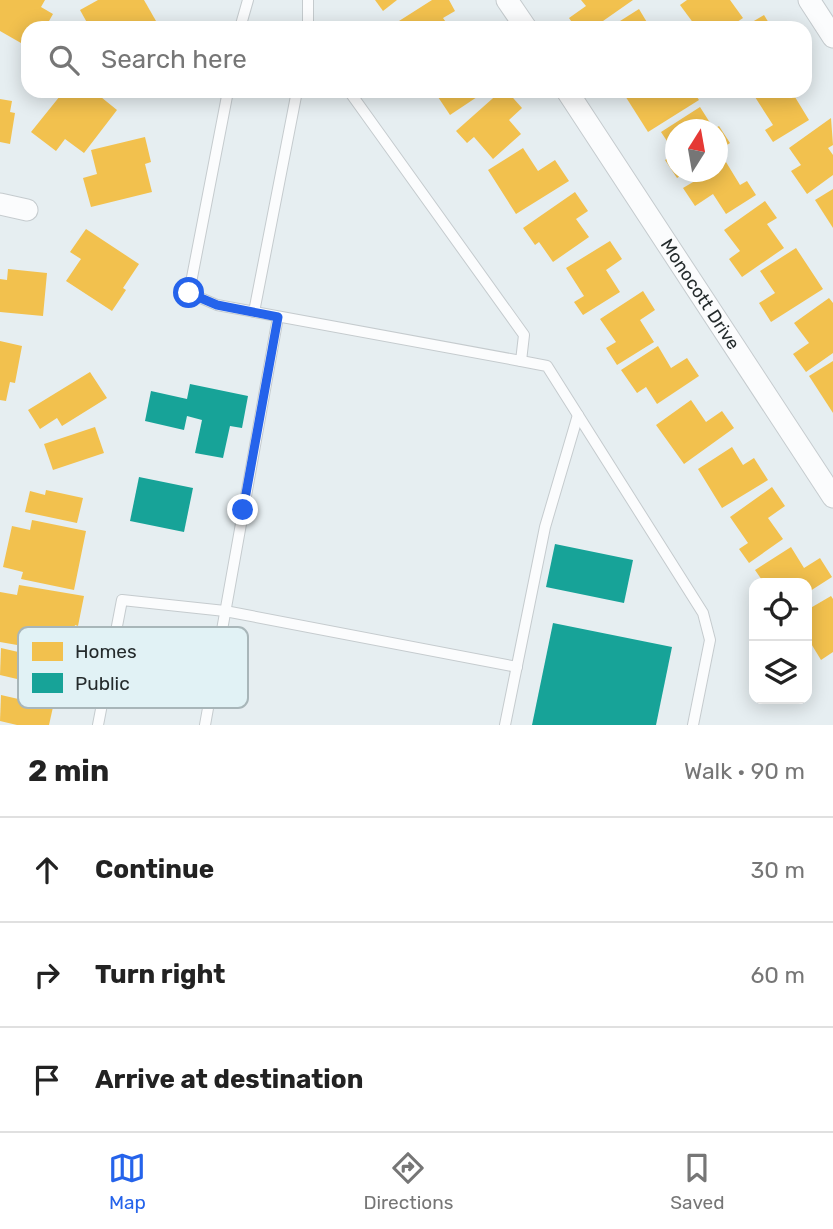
<!DOCTYPE html>
<html lang="en">
<head>
<meta charset="utf-8">
<style>
  body { margin:0; font-family:Rubik,sans-serif; background:#f2f2f2; color:#222 }
  .controls { position:absolute; right:21px; bottom:21px; display:grid; overflow:hidden; border-radius:14px; box-shadow:0 4px 18px #0003 }
  .controls button { width:63px; height:63px; display:grid; place-items:center; padding:0; border:0; border-bottom:2px solid #e0e0e0; background:#fff; color:#222; font:35px sans-serif }
  .compass { position:absolute; left:665px; top:119px; width:63px; height:63px; border-radius:50%; background:#fff; box-shadow:0 4px 18px #0003; rotate:11deg }
  .stop { position:absolute; width:21px; height:21px; margin:-16px; border:5px solid #2563eb; border-radius:50%; background:#fff }
  .stop.end { background:#2563eb; border-color:#fff; box-shadow:0 2px 7px #0008 }
  .list { margin:0; padding:0; list-style:none }
  h2 { display:flex; justify-content:space-between; align-items:center; height:91px; margin:0; padding:0 28px; font-size:30px }
  h2 small { font-size:23px; font-weight:400; color:#767676 }
  .list li { display:grid; grid-template-columns:46px 1fr auto; gap:21px; align-items:center; box-sizing:border-box; height:105px; padding:0 28px; border-top:2px solid #e0e0e0 }
  .list b { display:block; font-size:26px; white-space:nowrap }
  .list em { font-size:23px; font-style:normal; color:#767676 }
  .icon { flex:none; width:38px; height:38px; fill:none; stroke:currentColor; stroke-width:2; stroke-linecap:round; stroke-linejoin:round }
  .map { position:relative; flex:none; width:833px; height:725px; overflow:hidden }
  .search { position:absolute; background:#fff; box-shadow:0 4px 18px #0003; left:21px; right:21px; top:21px; height:77px; display:flex; align-items:center; gap:18px; box-sizing:border-box; padding:0 24px; border-radius:21px; color:#767676; font-size:26px }
  .sheet { height:406px; background:#fff }
  nav { display:flex; justify-content:space-around; align-items:center; box-sizing:border-box; height:98px; border-top:2px solid #e0e0e0; background:#fff; font-size:19px; color:#767676 }
  nav a { display:grid; justify-items:center; gap:4px }
  nav .on { color:#2563eb }
  .map>svg:first-child { display:block }
  .homes { fill:#f2c14e }
  .public { fill:#17a398 }
  .lines { fill:none; stroke-linecap:round; stroke-linejoin:round }
  .service-casing { stroke:#c5cbce; stroke-width:12 }
  .minor-casing { stroke:#c5cbce; stroke-width:23 }
  .service { stroke:#fbfcfd; stroke-width:10 }
  .minor { stroke:#fbfcfd; stroke-width:21 }
  .route { stroke:#2563eb; stroke-width:9 }
  .labels { text-anchor:middle; dominant-baseline:central; stroke-width:7; stroke-linejoin:round; paint-order:stroke }
  .street-label { font-size:18px; fill:#242b2c; stroke:#e1f2f5 }
  .key { fill:#e1f2f5; stroke:#a8b6b9; stroke-width:2 }
  .key-label { font-size:19px; fill:#242b2c }
</style>
</head>
<body>
<div class="map">
<svg width="833" height="725" viewBox="0 0 833 725">
  <rect width="100%" height="100%" fill="#e6eef1"/>
  <g class="homes">
    <polygon points="0,0 45,0 41,7 53,14 45,28 28,28 28,47 0,31"/>
    <polygon points="98,0 144,0 160,28 90,28 80,10"/>
    <polygon points="375,0 397,0 383,11"/>
    <polygon points="432,0 449,0 455,11 443,18 450,28 388,28"/>
    <polygon points="581,0 633,0 593,28 576,28 569,18 586,6"/>
    <polygon points="687,0 730,0 743,18 728,28 697,28 680,5"/>
    <polygon points="639,9 648,24 641,28 609,28"/>
    <polygon points="764,15 772,28 742,28"/>
    <polygon points="64,91 83,91 92,98 96,93 117,110 84,153 65,139 56,151 31,132"/>
    <polygon points="434,91 486,91 450,115"/>
    <polygon points="501,91 507,91 522,108 509,120 521,134 493,159 474,137 467,143 456,131"/>
    <polygon points="622,91 693,91 699,100 648,132"/>
    <polygon points="764,91 805,91 795,97 809,120 773,142 765,130 773,125 755,97"/>
    <polygon points="0,99 12,101 10,112 15,113 10,144 0,142"/>
    <polygon points="700,107 714,129 719,126 730,143 718,151 718,130 676,130 676,172 687,172 677,178 665,160 675,153 661,132"/>
    <polygon points="831,118 833,145 828,148 833,155 833,175 807,194 791,171 801,165 789,148"/>
    <polygon points="145,137 151,162 145,164 152,192 91,207 83,178 97,174 91,150"/>
    <polygon points="523,148 538,171 555,160 569,181 516,214 488,170"/>
    <polygon points="726,162 740,185 747,181 756,195 726,214 713,194 695,206 683,188 710,172 718,172 718,167"/>
    <polygon points="833,189 833,228 815,200"/>
    <polygon points="575,192 588,211 576,219 589,237 553,262 539,242 535,245 523,228"/>
    <polygon points="765,201 777,218 767,224 784,248 742,277 729,259 740,251 724,230"/>
    <polygon points="86,229 139,264 123,288 126,290 112,311 66,281 81,259 70,252"/>
    <polygon points="610,241 622,259 606,270 620,292 583,315 574,302 584,296 566,268"/>
    <polygon points="796,248 823,289 771,322 759,303 775,293 760,271"/>
    <polygon points="8,269 47,273 43,316 0,312 0,279 7,280"/>
    <polygon points="643,291 655,310 640,320 654,342 617,365 606,348 616,342 600,319"/>
    <polygon points="829,298 833,303 833,353 806,372 793,354 809,343 794,323"/>
    <polygon points="0,341 22,346 15,383 10,382 6,401 0,400"/>
    <polygon points="658,346 671,368 687,358 699,376 657,404 646,387 637,393 621,370"/>
    <polygon points="833,361 833,413 809,376"/>
    <polygon points="90,372 107,398 62,426 57,418 40,429 28,410"/>
    <polygon points="691,400 706,422 722,411 734,428 684,464 656,425"/>
    <polygon points="95,427 104,453 53,470 44,444"/>
    <polygon points="732,447 743,465 754,458 768,480 722,508 698,469"/>
    <polygon points="772,487 785,506 768,518 783,539 749,563 739,549 748,543 730,517"/>
    <polygon points="46,490 83,498 77,523 25,512 30,491 45,495"/>
    <polygon points="32,520 86,531 74,590 21,579 23,572 3,567 12,526 30,530"/>
    <polygon points="791,547 804,568 820,558 832,577 807,593 807,583 776,583 773,579 764,583 755,570"/>
    <polygon points="19,585 84,596 78,626 75,625 72,643 65,642 63,653 0,642 0,592 17,595"/>
    <polygon points="831,596 833,599 833,652 821,660 807,637 807,610"/>
    <polygon points="1,648 53,660 47,686 0,675"/>
    <polygon points="1,695 53,707 49,725 17,725 0,721"/>
  </g>
  <g class="public">
    <polygon points="190,384 248,396 242,428 230,426 223,458 195,453 202,420 187,416 184,430 145,421 151,391 187,399"/>
    <polygon points="139,477 193,488 184,532 130,521"/>
    <polygon points="555,544 633,560 624,603 546,587"/>
    <polygon points="553,623 672,647 656,725 532,725"/>
  </g>
  <g class="lines">
    <g class="service-casing">
      <g id="service">
        <polyline points="240,28 248,0"/>
        <polyline points="308,28 308,0"/>
        <polyline points="228,91 189,293 217,305 521,361 524,335 349,91"/>
        <polyline points="254,312 297,91"/>
        <polyline points="521,361 547,366 703,613 710,640 693,725"/>
        <polyline points="98,725 122,600 225,611 517,667"/>
        <polyline points="205,725 278,317"/>
        <polyline points="505,725 545,527 578,415"/>
      </g>
    </g>
    <g class="minor-casing">
      <g id="minor">
        <polyline points="507,0 526,28"/>
        <polyline points="809,0 833,37"/>
        <path id="s1" d="M567,91L833,497"/>
        <polyline points="0,204 27,210"/>
      </g>
    </g>
    <use href="#service" class="service"/>
    <use href="#minor" class="minor"/>
  </g>
  <g class="lines">
    <polyline class="route" points="189,293 217,305 278,317 243,510"/>
  </g>
  <g class="labels">
    <g class="street-label">
      <text stroke="none"><textPath href="#s1" startOffset="243">Monocott Drive</textPath></text>
    </g>
  </g>
  <rect x="18" y="627" width="230" height="81" rx="10" class="key"/>
  <rect x="32" y="642" width="31" height="19" fill="#f2c14e"/>
  <rect x="32" y="673" width="31" height="20" fill="#17a398"/>
  <g class="key-label">
    <text x="75" y="658">Homes</text>
    <text x="75" y="690">Public</text>
  </g>
</svg>
<div class="controls">
<button><svg class="icon" aria-label="locate" viewBox="0 0 24 24"><circle cx="12" cy="12" r="6"/><path d="M12 2v4M12 18v4M2 12h4M18 12h4"/></svg></button>
<button><svg class="icon" aria-label="layers" viewBox="0 0 24 24"><path d="M12 4l9 5-9 5-9-5zM3 14l9 5 9-5"/></svg></button>
</div>
<svg class="compass" viewBox="-18 -18 36 36"><path d="M0-13l5 13h-10z" fill="#e53935"/><path d="M0 13l5-13h-10z" fill="#767676"/></svg>
<div class="stop" style="left:189px;top:293px"></div>
<div class="stop end" style="left:243px;top:510px"></div>
<div class="search"><svg class="icon" aria-label="search" viewBox="0 0 24 24"><circle cx="10" cy="10" r="6"/><path d="M15 15l6 6"/></svg>Search here</div>
</div>
<section class="sheet">
<h2>2 min<small>Walk · 90 m</small></h2>
<ul class="list">
<li><svg class="icon" aria-label="ahead" viewBox="0 0 24 24"><path d="M12 20V5M6 11l6-6 6 6"/></svg><div><b>Continue</b></div><em>30 m</em></li>
<li><svg class="icon" aria-label="right" viewBox="0 0 24 24"><path d="M7 20v-9h11M14 6l5 5-5 5"/></svg><div><b>Turn right</b></div><em>60 m</em></li>
<li><svg class="icon" aria-label="arrive" viewBox="0 0 24 24"><path d="M6 21V4h12l-3 4 3 4H6"/></svg><div><b>Arrive at destination</b></div></li>
</ul>
</section>
<nav>
<a class="on"><svg class="icon" aria-label="map" viewBox="0 0 24 24"><path d="M3 6l6-2 6 2 6-2v14l-6 2-6-2-6 2zM9 4v14M15 6v14"/></svg>Map</a>
<a><svg class="icon" aria-label="directions" viewBox="0 0 24 24"><path d="M12 3l9 9-9 9-9-9zM9 14v-3h6M13 9l2 2-2 2"/></svg>Directions</a>
<a><svg class="icon" aria-label="saved" viewBox="0 0 24 24"><path d="M7 4h10v16l-5-4-5 4z"/></svg>Saved</a>
</nav>
</body>
</html>
